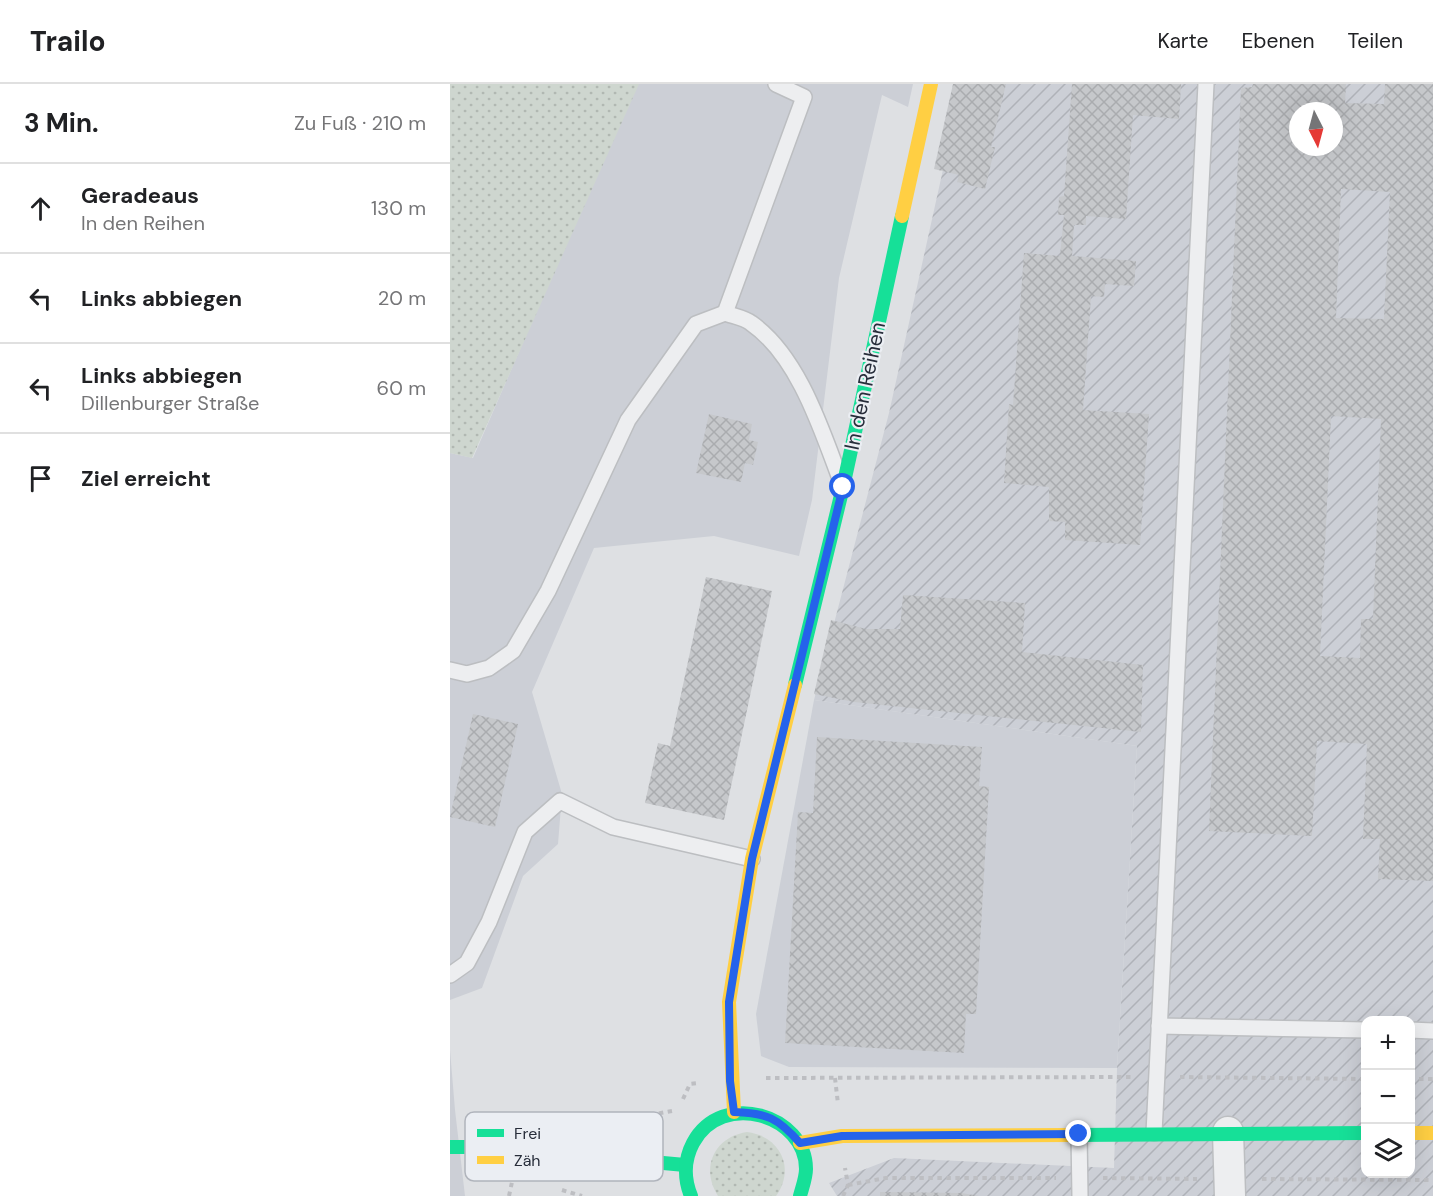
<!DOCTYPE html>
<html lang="de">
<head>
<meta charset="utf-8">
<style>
  body { margin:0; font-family:"DM Sans",sans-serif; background:#f2f2f2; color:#202124 }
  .controls { position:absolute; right:18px; bottom:18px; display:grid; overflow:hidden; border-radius:12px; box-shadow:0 6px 24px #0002 }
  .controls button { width:54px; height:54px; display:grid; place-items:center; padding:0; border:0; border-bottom:2px solid #e0e0e0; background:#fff; color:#202124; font:30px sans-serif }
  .compass { position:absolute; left:839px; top:18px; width:54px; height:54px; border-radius:50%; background:#fff; box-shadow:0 6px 24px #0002; rotate:174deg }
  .stop { position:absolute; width:18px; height:18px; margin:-14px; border:4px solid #2563eb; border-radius:50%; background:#fff }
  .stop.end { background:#2563eb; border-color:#fff; box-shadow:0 2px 6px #0008 }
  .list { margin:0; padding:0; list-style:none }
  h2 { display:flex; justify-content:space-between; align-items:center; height:78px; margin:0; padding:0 24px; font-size:26px }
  h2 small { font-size:20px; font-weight:400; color:#757577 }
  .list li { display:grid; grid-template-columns:39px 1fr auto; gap:18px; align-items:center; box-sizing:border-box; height:90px; padding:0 24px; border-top:2px solid #e0e0e0 }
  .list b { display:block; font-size:22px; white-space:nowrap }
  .list p { margin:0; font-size:20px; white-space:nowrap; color:#757577 }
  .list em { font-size:20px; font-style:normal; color:#757577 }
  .icon { flex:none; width:33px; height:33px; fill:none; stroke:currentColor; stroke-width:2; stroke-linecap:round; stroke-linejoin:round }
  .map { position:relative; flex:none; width:983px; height:1112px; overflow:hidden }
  header { display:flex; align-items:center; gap:36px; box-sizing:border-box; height:84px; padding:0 30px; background:#fff; border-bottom:2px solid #e0e0e0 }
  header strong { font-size:28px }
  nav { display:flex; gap:33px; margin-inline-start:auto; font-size:21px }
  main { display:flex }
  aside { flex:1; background:#fff }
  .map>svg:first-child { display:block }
  .built { fill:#cccfd6 }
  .industrial { fill:url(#industrial-furrows); fill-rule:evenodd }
  .green { fill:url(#green-dots) }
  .building { fill:url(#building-cross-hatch); fill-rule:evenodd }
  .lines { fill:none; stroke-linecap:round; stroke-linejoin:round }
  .lane-casing { stroke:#bcbec1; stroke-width:18 }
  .street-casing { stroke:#bcbec1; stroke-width:33 }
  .path { stroke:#bdbec2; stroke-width:4; stroke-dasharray:4.5 4.5; stroke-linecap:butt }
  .lane { stroke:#edeef0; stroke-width:15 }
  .street { stroke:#edeef0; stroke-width:30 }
  .fast { stroke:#16e098; stroke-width:14 }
  .slow { stroke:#ffcf43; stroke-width:14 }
  .route { stroke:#2563eb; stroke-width:8 }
  .labels { text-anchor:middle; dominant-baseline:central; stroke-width:4.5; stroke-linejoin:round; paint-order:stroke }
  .street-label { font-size:21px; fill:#272d3a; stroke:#ebeef3 }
  .key { fill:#ebeef3; stroke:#b0b4bc; stroke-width:1.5 }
  .key-label { font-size:16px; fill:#272d3a }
</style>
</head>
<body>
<header>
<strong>Trailo</strong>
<nav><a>Karte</a><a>Ebenen</a><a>Teilen</a></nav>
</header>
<main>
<aside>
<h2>3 Min.<small>Zu Fuß · 210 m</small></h2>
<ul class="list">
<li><svg class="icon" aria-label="ahead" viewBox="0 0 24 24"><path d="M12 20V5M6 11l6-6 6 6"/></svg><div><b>Geradeaus</b><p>In den Reihen</p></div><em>130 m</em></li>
<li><svg class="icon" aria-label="left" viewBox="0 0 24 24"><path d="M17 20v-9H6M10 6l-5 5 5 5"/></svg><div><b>Links abbiegen</b></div><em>20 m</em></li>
<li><svg class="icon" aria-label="left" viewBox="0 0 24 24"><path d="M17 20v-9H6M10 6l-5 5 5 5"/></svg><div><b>Links abbiegen</b><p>Dillenburger Straße</p></div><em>60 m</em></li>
<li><svg class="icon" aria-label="arrive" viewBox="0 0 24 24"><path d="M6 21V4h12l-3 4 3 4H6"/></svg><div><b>Ziel erreicht</b></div></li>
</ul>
</aside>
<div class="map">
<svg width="983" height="1112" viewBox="0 0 983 1112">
  <defs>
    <pattern id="industrial-furrows" width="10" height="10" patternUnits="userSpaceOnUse" patternTransform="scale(1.5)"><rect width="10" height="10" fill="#cccfd6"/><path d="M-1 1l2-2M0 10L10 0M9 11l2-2" fill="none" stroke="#afb2b8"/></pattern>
    <pattern id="green-dots" width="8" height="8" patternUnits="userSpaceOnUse" patternTransform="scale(1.5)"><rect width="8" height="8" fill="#ced6cf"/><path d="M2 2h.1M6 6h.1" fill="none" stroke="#b1b8b2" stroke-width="1.8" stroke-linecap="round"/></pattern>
    <pattern id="building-cross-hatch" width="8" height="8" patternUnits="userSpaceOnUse" patternTransform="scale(1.5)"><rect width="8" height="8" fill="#c6c8cb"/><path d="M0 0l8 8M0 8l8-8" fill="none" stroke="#aaacaf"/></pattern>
  </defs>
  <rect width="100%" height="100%" fill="#dee0e3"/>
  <g class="built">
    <polygon points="185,0 463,0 458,23 432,11 389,194 362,416 349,472 264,452 144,464 82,608 112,710 108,760 73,792 32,904 0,916 0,369 23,374"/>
    <polygon points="364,616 687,662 667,984 339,983 311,972 306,930"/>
    <polygon points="0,966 5,1026 15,1112 0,1112"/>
  </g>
  <path class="industrial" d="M512,0H983V1112H387L379,1099L444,1074L664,1084L667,984L687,662L364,616L439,329ZM848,27H884V63H848ZM916,936H960V1090H916Z"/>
  <g class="green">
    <polygon points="0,0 189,0 22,374 0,369"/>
    <path d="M297,1048C330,1052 346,1084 326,1112H268C250,1084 264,1053 297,1048Z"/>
  </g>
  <g class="building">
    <polygon points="503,0 556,0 541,63 545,63 535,105 507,98 509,91 484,85"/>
    <polygon points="622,0 731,0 729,35 683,31 676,135 636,132 636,141 624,141 622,172 686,177 684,202 655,200 654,213 641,212 633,326 699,330 690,461 615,456 615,438 599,437 599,403 554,399 559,320 563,321 574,169 610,172 614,131 608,131 609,113 614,112"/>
    <path d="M803,0H896L895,19L934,20L935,0H983V797L928,795L930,755H913L917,660L867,657L862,752L759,747L791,4L802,3ZM848,27H884V63H848ZM891,105L940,108L934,235L886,234ZM881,332L931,335L923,535H911L910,574L870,572Z"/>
    <polygon points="259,330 302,340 299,356 308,358 303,381 295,379 291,398 246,389"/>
    <polygon points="256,493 322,507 274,736 195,719 208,659 220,662"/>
    <polygon points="453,511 575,519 572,568 693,581 691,648 404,618 364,610 381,536 416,545 450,545"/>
    <polygon points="23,630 68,640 45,743 0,733"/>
    <polygon points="367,653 532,663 529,702 539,703 526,930 516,930 514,969 335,959 348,728 363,729"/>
    <polygon points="430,1108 512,1109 529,1112 430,1112"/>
  </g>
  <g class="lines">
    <g class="lane-casing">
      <g id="lane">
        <polyline points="275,229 354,13 326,0"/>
        <path d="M0,586L17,590L39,584L63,567L98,507L178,336L246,240L275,229C283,232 295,234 301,239C347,271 370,341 389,392"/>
        <polyline points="0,891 17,879 39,838 75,748 110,717 163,743 302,775"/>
        <polyline points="709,942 916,946"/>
        <polyline points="960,946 983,947"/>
        <polyline points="704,1049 756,0"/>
        <polyline points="629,1050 630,1112"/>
      </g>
    </g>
    <g class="street-casing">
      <polyline id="street" points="778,1048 780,1112"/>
    </g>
    <g class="path">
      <polyline points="730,993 916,995"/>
      <polyline points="316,994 684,993"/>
      <polyline points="385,994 388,1020"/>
      <polyline points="960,995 983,995"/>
      <polyline points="233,1015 240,1000 249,999"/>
      <polyline points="101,1032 200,1031 222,1027"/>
      <polyline points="653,1094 747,1095"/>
      <polyline points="812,1095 983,1096"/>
      <polyline points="398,1101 436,1094 606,1094"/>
      <polyline points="112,1106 132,1112"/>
      <polyline points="59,1112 62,1098"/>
      <polyline points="393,1112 398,1101 395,1084"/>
    </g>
    <use href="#lane" class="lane"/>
    <use href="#street" class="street"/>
    <g class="fast">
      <polyline points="345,601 393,403 452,132"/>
      <polyline points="622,1051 916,1049"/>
      <polyline points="0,1063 39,1063 235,1081"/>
      <path d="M241,1112C234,1095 234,1076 243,1059C272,1005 356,1031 356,1085C356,1094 352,1104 350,1112"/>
    </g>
    <g class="slow">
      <polyline points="452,132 481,0"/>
      <polyline points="284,1028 279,918 302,775 345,601"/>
      <polyline points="960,1049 983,1049"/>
      <polyline points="350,1059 392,1052 622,1051"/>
    </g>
  </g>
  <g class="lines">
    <path class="route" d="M393,403L302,775L279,918L280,997L284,1028C317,1029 328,1034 350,1059L392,1052L629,1050"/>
  </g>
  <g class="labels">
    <g class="street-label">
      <text transform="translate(415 302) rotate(-78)">In den Reihen</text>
    </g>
  </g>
  <rect x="15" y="1028" width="198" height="69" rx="9" class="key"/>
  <rect x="27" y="1045" width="27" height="8" fill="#16e098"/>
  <rect x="27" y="1072" width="27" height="8" fill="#ffcf43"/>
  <g class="key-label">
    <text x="64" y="1055">Frei</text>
    <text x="64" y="1082">Zäh</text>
  </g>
</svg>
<div class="controls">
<button>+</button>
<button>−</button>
<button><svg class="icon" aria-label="layers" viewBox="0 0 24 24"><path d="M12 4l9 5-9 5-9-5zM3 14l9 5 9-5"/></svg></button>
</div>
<svg class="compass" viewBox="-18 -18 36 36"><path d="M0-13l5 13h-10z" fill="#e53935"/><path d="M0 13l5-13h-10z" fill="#757577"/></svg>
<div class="stop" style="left:393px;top:403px"></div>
<div class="stop end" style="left:629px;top:1050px"></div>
</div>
</main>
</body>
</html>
